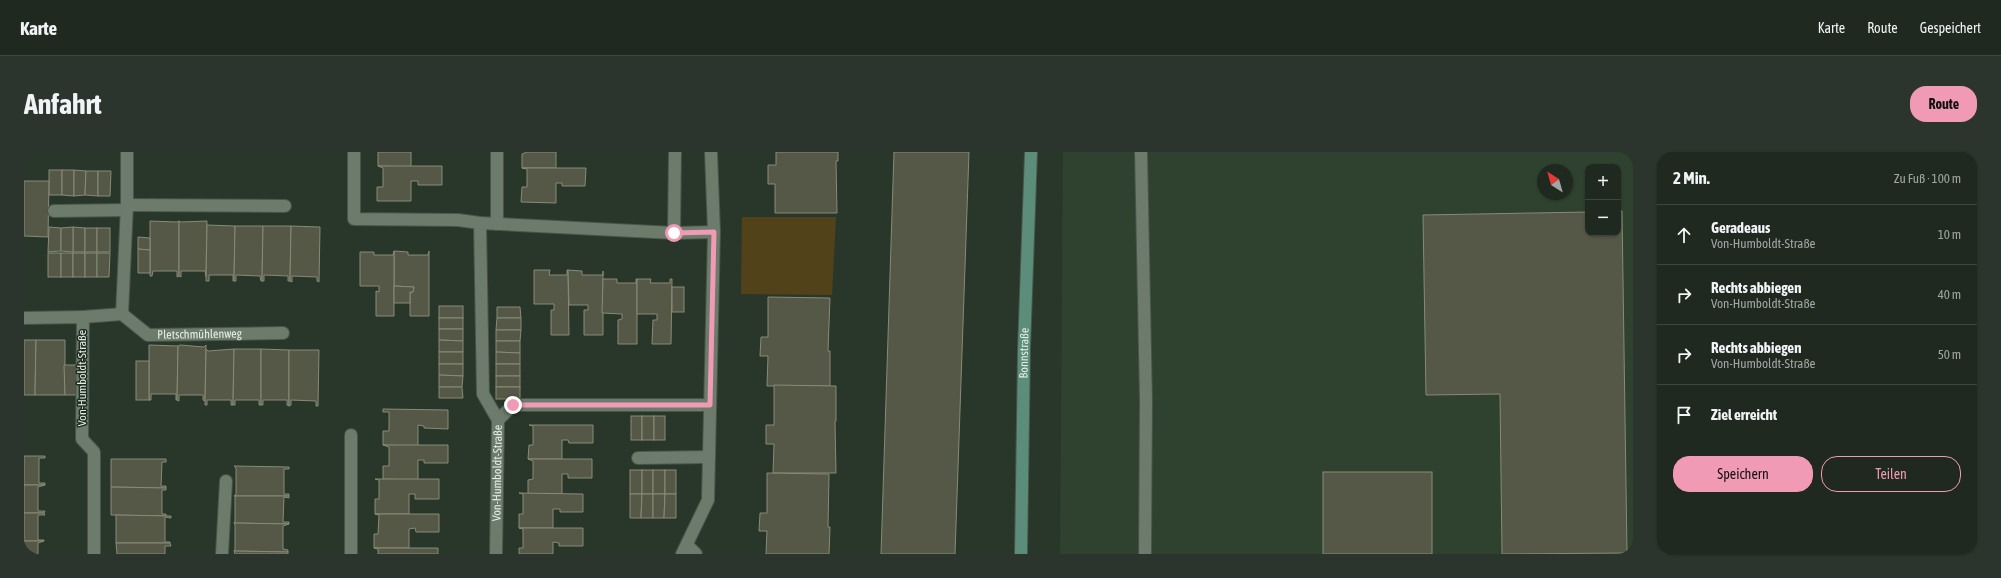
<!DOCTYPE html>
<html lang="de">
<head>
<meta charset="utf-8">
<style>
  body { margin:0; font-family:"Asap Condensed",sans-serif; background:#2c352d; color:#f1f3f6 }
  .controls { position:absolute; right:12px; top:12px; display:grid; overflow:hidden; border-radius:8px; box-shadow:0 1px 3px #0004 }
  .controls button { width:36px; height:36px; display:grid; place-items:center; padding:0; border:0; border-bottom:1px solid #3c453e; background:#1f2920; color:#f1f3f6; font:20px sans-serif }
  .compass { position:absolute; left:1513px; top:12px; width:36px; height:36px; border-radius:50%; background:#1f2920; box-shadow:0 1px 3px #0004; rotate:323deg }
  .stop { position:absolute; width:12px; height:12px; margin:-9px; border:3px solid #f09ab5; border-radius:50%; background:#fff }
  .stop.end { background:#f09ab5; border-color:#fff; box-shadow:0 1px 4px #0008 }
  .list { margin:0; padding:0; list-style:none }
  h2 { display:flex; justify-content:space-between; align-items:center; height:52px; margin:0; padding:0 16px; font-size:17px }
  h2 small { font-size:13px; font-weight:400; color:#a1a6a5 }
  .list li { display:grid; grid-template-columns:26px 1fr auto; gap:12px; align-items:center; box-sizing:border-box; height:60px; padding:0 16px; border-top:1px solid #3c453e }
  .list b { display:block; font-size:15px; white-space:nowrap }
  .list p { margin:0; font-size:13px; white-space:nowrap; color:#a1a6a5 }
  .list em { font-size:13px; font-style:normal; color:#a1a6a5 }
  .actions { display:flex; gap:8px; padding:12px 16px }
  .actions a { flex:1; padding:9px 0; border:1px solid #f09ab5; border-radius:16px; text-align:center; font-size:14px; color:#f09ab5 }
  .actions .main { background:#f09ab5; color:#111 }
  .icon { flex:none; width:22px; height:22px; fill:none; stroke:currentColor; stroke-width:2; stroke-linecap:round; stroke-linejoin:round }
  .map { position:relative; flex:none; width:1609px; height:402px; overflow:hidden; border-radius:16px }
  header { display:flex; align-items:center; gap:24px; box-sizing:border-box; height:56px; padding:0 20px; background:#1f2920; border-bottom:1px solid #3c453e }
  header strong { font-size:19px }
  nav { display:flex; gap:22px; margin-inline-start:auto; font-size:14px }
  .intro { display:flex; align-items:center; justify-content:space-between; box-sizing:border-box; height:96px; padding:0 24px }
  h1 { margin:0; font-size:28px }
  .button { padding:10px 18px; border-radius:16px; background:#f09ab5; color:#111; font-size:14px; font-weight:700 }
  main { display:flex; gap:24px; padding:0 24px }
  aside { flex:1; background:#1f2920; border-radius:16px; box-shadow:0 1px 3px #0004 }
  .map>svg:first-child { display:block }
  .built { fill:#2e422f; fill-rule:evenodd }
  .green { fill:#52421a }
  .building { fill:#555846; stroke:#878b77 }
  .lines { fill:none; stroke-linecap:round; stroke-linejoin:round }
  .lane-casing { stroke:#495549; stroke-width:14 }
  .street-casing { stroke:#495549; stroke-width:14 }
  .secondary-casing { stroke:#495549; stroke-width:14 }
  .lane { stroke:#6c7b6c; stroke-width:12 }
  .street { stroke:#6c7b6c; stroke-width:12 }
  .secondary { stroke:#5b8d7a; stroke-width:12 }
  .route { stroke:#f09ab5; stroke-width:5 }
  .labels { text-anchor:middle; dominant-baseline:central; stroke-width:3; stroke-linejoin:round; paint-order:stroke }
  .street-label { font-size:12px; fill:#e5eee5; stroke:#202d20 }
</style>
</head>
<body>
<header>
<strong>Karte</strong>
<nav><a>Karte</a><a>Route</a><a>Gespeichert</a></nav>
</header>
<div class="intro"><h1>Anfahrt</h1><a class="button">Route</a></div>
<main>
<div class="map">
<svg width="1609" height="402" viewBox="0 0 1609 402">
  <rect width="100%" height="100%" fill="#29372a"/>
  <path class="built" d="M1039,0H1609V402H1036ZM1564,15H1594V81H1564ZM1519,18H1543V42H1519Z"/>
  <polygon class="green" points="718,65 812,65 808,143 717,142"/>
  <g class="building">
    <polygon points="354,0 387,0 387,15 354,14"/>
    <polygon points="503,0 532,0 532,16 498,16 498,2"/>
    <polygon points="752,0 814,0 814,9 812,9 813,61 751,61 751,32 744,32 744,13 752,13"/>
    <polygon points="870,0 945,0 931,402 857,402"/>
    <polygon points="354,14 418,14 418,33 394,33 394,29 387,29 387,49 353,49 353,35 359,35 359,16"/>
    <polygon points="498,16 562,16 561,34 538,34 538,31 532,31 532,51 497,50 498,35 503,35 503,17"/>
    <rect x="25" y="18" width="13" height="25"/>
    <polygon points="38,18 50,18 50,44 38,43"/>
    <polygon points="50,18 62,19 61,43 50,44"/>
    <polygon points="62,19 74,19 74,44 61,43"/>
    <polygon points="74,19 87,19 86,44 74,44"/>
    <polygon points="0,29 25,29 24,85 0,84"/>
    <polygon points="1594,59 1598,59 1603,401 1478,402 1476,242 1402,243 1399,63 1564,60 1564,81 1594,81"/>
    <polygon points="126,69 153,70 155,69 155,124 153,125 153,119 129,119 128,124 126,124"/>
    <polygon points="155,69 157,70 183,69 182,125 181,119 157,119 157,125 155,124"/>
    <polygon points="183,73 211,74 210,129 209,129 209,123 185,123 185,129 182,129"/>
    <polygon points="211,74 239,74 238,129 237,129 236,124 212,123 212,129 210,129"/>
    <polygon points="239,74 267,74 266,129 264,129 264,124 240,123 240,129 238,129"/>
    <polygon points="267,74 296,75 295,130 293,129 293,125 268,124 268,130 266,129"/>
    <polygon points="25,75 37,76 37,99 24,100"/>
    <polygon points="49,75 61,76 61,100 49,100"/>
    <polygon points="49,75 49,100 37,99 37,76"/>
    <rect x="61" y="76" width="12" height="24"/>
    <rect x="73" y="76" width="13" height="24"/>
    <polygon points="114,85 126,86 126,98 114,97"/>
    <polygon points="114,97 126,98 126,121 114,121"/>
    <polygon points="370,99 384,100 384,103 404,103 405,99 405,164 386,164 386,140 389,140 390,135 370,134"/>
    <polygon points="370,99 370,164 352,164 352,139 355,140 355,134 336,134 336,100 350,100 350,103 369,103"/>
    <rect x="24" y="101" width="13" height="24"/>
    <rect x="37" y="101" width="12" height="24"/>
    <rect x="49" y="101" width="12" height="24"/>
    <rect x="61" y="101" width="12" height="24"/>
    <polygon points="73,101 86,101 85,125 73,125"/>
    <polygon points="510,118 526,118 525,123 543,123 543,118 544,118 545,183 527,183 527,158 530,158 530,152 510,152"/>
    <polygon points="544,118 558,119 558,123 579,123 579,119 579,183 560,183 560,158 564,158 564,153 545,153"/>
    <polygon points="579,127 593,127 593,131 612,131 612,127 613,127 613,192 594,192 594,168 598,167 598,162 578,161"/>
    <polygon points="613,127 627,127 626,131 646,131 646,127 648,127 647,192 628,192 629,168 633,168 633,162 613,162"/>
    <polygon points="370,134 390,135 389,140 386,140 386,151 370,151"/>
    <rect x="648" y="135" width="12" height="25"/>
    <polygon points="744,145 806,146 804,199 806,199 806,234 743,234 744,204 736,204 737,185 744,185"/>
    <rect x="415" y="154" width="24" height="12"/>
    <polygon points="473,155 496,155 497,166 473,166"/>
    <rect x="415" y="166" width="24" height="11"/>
    <polygon points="473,166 497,166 497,178 472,178"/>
    <polygon points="415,177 439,177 439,189 415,188"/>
    <polygon points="472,178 497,178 496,189 472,189"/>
    <polygon points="0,188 12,188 11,243 0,243"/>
    <polygon points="12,188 41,188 41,243 11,243"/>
    <polygon points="415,188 439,189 439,200 415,200"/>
    <polygon points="472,189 496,189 496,201 472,200"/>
    <polygon points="125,193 154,194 153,248 152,248 152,242 127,242 127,248 125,248"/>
    <polygon points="156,193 180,195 182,193 181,249 179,248 179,243 155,243 155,249 153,248 154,194"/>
    <polygon points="182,197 184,199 210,197 209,253 207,253 207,248 183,248 183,253 181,253"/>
    <polygon points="210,197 237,197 237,253 235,253 235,248 211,248 211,253 209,253"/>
    <polygon points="237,197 265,198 265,254 263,253 263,248 239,248 239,253 237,253"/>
    <polygon points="265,198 295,198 294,254 292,254 292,249 267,248 267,253 265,254"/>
    <rect x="415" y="200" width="24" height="12"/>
    <polygon points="472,200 496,201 496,212 472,212"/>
    <rect x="112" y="209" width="13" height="39"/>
    <polygon points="415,212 439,212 439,224 415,223"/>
    <rect x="472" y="212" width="24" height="12"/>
    <polygon points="40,213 53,213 53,243 41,243"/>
    <polygon points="415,223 439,224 438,235 415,235"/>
    <rect x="472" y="224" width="24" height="11"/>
    <polygon points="750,233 812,234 812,269 811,269 812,321 749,321 750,292 742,292 742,273 750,273"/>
    <polygon points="415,235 438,235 439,246 415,246"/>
    <rect x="472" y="235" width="24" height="12"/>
    <polygon points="359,257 424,258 424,277 400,276 400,274 394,273 394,294 359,293 359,279 365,279 365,260 359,260"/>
    <rect x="607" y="264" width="11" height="24"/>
    <rect x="618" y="264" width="12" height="24"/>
    <rect x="630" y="264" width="11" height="24"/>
    <polygon points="505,273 569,273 569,291 545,291 544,288 538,288 538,307 504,307 505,293 509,293 509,274"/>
    <polygon points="359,293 424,293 424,311 400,311 400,308 394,308 394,328 359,327 359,314 365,314 365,295"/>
    <polygon points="0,304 21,304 21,306 15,306 15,331 21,331 21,333 0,333"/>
    <polygon points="87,307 142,307 142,310 138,310 137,334 142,334 142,336 87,335"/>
    <polygon points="504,307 568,307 568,326 544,326 544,322 538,322 538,342 504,342 504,328 509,327 509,309"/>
    <polygon points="210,314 265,315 265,317 260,317 260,342 265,342 265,344 210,344 212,342 212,316"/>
    <rect x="606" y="318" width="12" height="24"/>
    <rect x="618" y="318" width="11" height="24"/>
    <rect x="629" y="318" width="12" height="24"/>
    <rect x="641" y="318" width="11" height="24"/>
    <rect x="1299" y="320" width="109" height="82"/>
    <polygon points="743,321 805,322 804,375 806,375 805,402 742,402 743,379 735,379 736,361 743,361"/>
    <polygon points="351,327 415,327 415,347 391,347 391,342 385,342 385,362 351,362 351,347 355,347 355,328"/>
    <polygon points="0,333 21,333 14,335 14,359 21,359 20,361 0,361"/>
    <polygon points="87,335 142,336 142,338 138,338 138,362 142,362 142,364 87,363"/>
    <polygon points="495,341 559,342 559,360 536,360 536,357 529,357 529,376 495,376 495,362 499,362 499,342"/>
    <polygon points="606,342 618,342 617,366 606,366"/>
    <polygon points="618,342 629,342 629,366 617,366"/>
    <polygon points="629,342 641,342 640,366 629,366"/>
    <polygon points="641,342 652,342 652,366 640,366"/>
    <polygon points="210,344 265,344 265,346 260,345 259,370 265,370 265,372 210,371 211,369 211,345"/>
    <polygon points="0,361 20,361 21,363 14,363 14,388 20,388 20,389 0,389"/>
    <polygon points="351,362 415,362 415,380 392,380 391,376 385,377 385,396 350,396 350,382 354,382 355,363"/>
    <polygon points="92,363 147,364 147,366 141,365 141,390 146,390 146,391 92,391"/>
    <polygon points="210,371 265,372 259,374 259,397 264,398 264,400 210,399 211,397 211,373"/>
    <polygon points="495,376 559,376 559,394 535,394 535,391 529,390 529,402 495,402 495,396 499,396 499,377"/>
    <polygon points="0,389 20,389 14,391 14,402 0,402"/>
    <polygon points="92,391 146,391 147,394 141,394 141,402 93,402"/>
    <polygon points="350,396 414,396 414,402 354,402 354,397"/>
    <polygon points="210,399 264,400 264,402 211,402"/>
  </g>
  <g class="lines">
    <g class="lane-casing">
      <g id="lane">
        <polyline points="330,0 330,67 434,68 456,71 459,242 474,268"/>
        <polyline points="473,0 473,72"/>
        <polyline points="1117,0 1122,249 1121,402"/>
        <polyline points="103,53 261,54"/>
        <polyline points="30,59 103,58"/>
        <polyline points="650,81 651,0"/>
        <path id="s1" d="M98,162L124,183L259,181"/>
        <polyline points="0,166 59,165 58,287 70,300 70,402"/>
        <polyline points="327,283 327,402"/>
        <polyline points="614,306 685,305"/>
        <polyline points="663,393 672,402"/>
        <polyline points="198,402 202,329"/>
        <path id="s2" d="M472,402L474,268L489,253H686"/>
      </g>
    </g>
    <g class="street-casing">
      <g id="street">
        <polyline points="456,71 650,81 690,80"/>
        <polyline points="59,165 98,162 103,53 103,0"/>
        <polyline points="658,402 684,348 690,80 687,0"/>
      </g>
    </g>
    <g class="secondary-casing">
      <g id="secondary">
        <path id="s3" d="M997,402L1000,197L1007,0"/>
      </g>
    </g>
    <use href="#lane" class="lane"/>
    <use href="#street" class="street"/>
    <use href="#secondary" class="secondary"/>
  </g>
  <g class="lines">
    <polyline class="route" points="489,253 686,253 690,80 650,81"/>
  </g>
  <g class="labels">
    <g class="street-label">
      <text stroke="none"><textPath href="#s1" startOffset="85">Pletschmühlenweg</textPath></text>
      <text stroke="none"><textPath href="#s3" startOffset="201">Bonnstraße</textPath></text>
      <text transform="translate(58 226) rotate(-90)">Von-Humboldt-Straße</text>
      <text stroke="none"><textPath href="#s2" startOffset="81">Von-Humboldt-Straße</textPath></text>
    </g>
  </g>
</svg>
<div class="controls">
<button>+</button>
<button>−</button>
</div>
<svg class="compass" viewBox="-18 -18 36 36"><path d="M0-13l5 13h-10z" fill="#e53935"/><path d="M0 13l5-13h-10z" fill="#a1a6a5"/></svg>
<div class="stop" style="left:650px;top:81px"></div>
<div class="stop end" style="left:489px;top:253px"></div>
</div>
<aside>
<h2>2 Min.<small>Zu Fuß · 100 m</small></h2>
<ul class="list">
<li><svg class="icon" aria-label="ahead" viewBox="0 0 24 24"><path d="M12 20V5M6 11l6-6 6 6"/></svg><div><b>Geradeaus</b><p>Von-Humboldt-Straße</p></div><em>10 m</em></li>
<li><svg class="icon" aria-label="right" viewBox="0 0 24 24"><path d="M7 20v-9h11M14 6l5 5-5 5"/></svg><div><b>Rechts abbiegen</b><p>Von-Humboldt-Straße</p></div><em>40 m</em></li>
<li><svg class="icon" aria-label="right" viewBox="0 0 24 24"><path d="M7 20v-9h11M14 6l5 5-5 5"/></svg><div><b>Rechts abbiegen</b><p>Von-Humboldt-Straße</p></div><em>50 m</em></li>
<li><svg class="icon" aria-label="arrive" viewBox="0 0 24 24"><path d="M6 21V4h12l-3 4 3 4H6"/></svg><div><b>Ziel erreicht</b></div></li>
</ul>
<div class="actions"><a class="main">Speichern</a><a>Teilen</a></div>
</aside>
</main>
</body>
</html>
